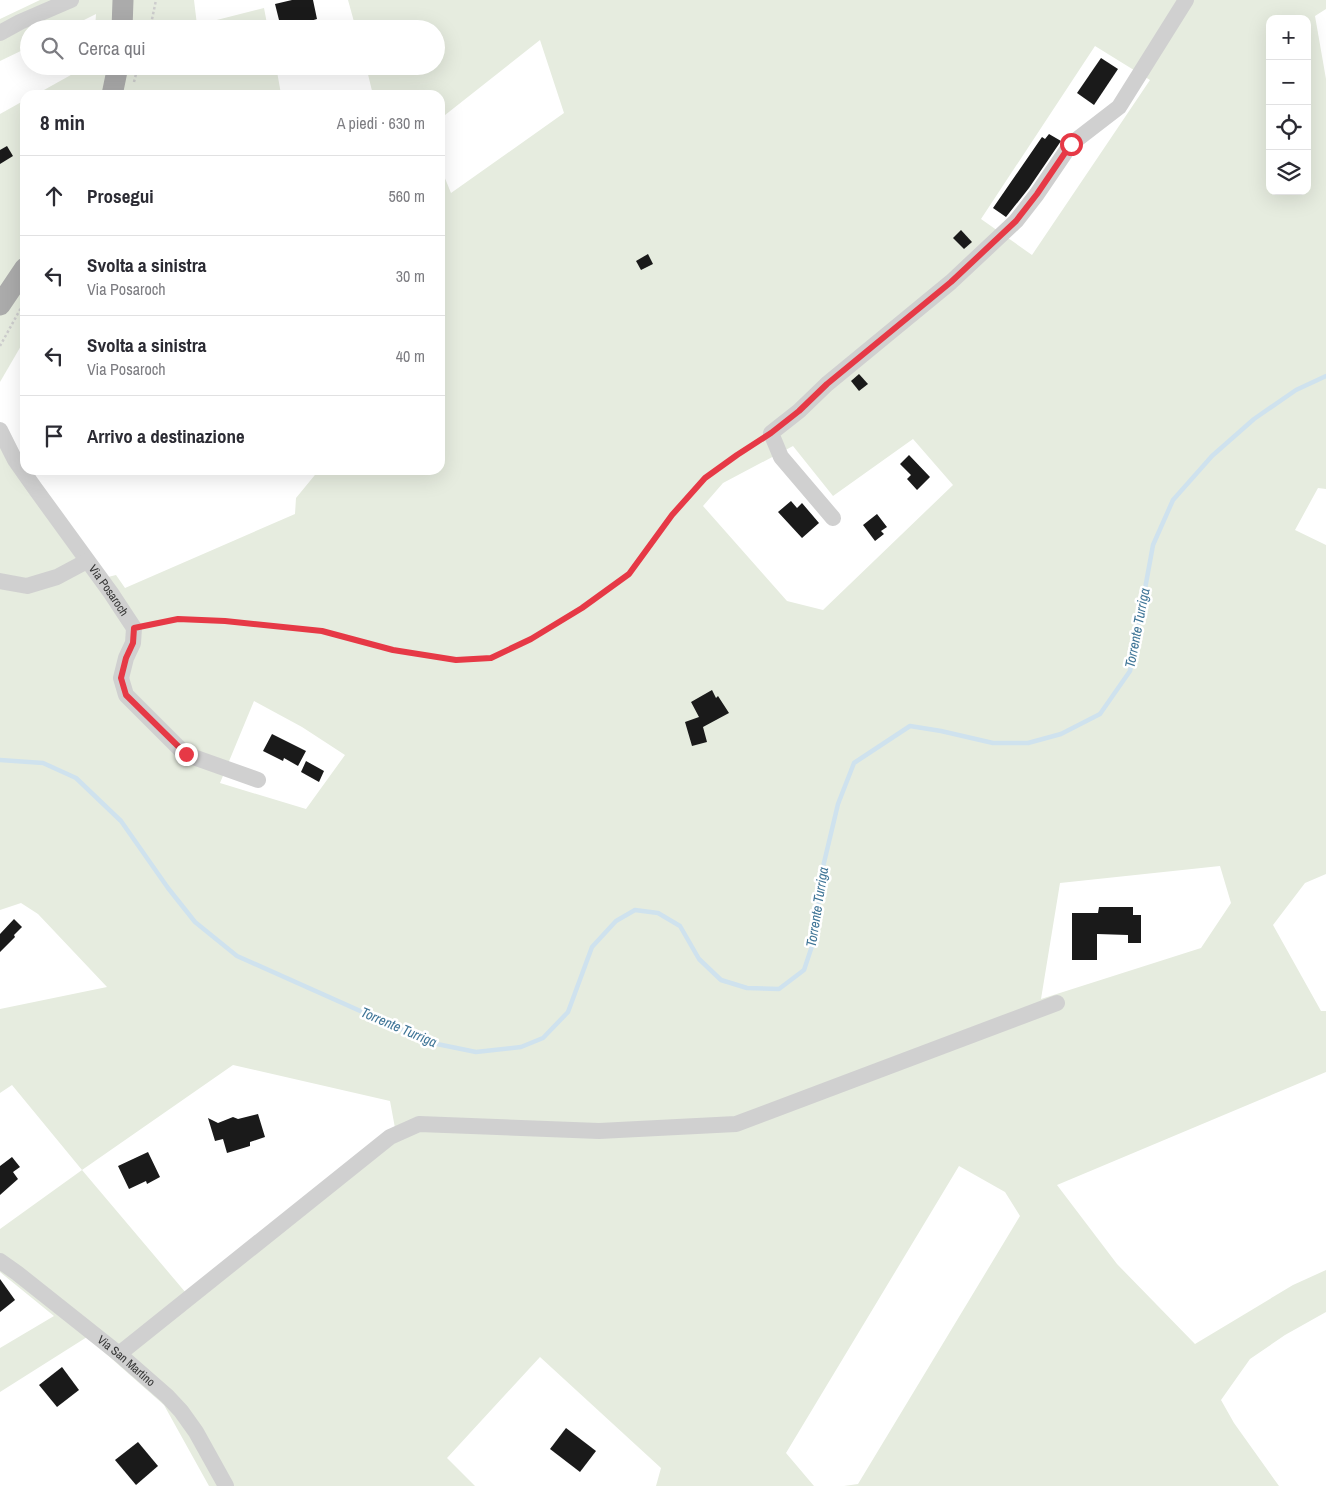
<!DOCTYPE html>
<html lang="it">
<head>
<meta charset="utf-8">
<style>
  body { margin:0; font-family:"Archivo Narrow",sans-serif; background:#f2f2f3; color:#2b2b33 }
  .controls { position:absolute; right:15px; top:15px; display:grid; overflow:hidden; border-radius:10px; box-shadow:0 5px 20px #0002 }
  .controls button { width:45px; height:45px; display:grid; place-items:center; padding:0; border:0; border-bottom:1px solid #e1e1e2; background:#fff; color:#2b2b33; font:25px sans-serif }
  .stop { position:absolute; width:15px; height:15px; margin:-11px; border:4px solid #e63946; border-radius:50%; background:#fff }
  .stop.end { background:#e63946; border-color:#fff; box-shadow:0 1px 5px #0008 }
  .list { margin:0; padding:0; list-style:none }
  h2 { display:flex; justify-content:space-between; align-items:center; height:65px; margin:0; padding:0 20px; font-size:21px }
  h2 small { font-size:16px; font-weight:400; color:#7c7c81 }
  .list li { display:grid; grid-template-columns:32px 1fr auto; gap:15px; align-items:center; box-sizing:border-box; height:80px; padding:0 20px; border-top:1px solid #e1e1e2 }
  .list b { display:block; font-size:19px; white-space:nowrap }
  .list p { margin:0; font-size:16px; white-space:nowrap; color:#7c7c81 }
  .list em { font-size:16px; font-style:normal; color:#7c7c81 }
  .icon { flex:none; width:28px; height:28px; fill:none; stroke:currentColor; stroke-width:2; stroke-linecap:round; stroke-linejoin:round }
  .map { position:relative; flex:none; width:1326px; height:1486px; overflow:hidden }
  .search { position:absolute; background:#fff; box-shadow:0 5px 20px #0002; left:20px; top:20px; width:425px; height:55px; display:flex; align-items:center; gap:12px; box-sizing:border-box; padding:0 18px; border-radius:28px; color:#7c7c81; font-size:19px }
  .panel { position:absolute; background:#fff; box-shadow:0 5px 20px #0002; left:20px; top:90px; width:425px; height:385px; border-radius:15px }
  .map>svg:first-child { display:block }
  .green { fill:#e6ecdf; fill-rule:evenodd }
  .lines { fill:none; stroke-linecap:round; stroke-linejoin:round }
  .stream { stroke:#cfe2ee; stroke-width:4.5 }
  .building { fill:#1a1a1a }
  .path { stroke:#cdcdcd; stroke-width:2.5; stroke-dasharray:2.5 2.5; stroke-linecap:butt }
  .minor { stroke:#d0d0d0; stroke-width:16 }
  .major { stroke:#ababab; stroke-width:21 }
  .route { stroke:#e63946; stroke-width:6 }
  .labels { text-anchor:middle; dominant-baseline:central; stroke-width:5; stroke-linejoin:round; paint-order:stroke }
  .street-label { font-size:12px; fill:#333; stroke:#fff }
  .water-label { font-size:14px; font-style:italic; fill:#3f7597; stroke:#fff }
</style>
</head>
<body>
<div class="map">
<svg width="1326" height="1486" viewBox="0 0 1326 1486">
  <rect width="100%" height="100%" fill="#fff"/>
  <g class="green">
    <polygon points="40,0 194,0 197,25 264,8 268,29 95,29 96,14 66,29 29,29 29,47 0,61 0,19"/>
    <path d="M348,0H1326V9L1315,16L1326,79V489L1318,488L1295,530L1326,545V874L1305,883L1273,925L1321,1011H1326V1072L1057,1185L1117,1264L1195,1344L1293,1285L1326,1270V1312L1285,1335L1250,1359L1221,1400L1234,1423L1279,1486H844L858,1484L1020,1216L1005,1192L959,1166L786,1453L814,1486H656L661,1468L540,1357L447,1458L475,1486H209L164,1405L87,1337L0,1392V1348L54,1316L0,1272V1229L82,1170L12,1085L0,1093V1009L107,987L38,914L21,903L0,910V428L104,578L116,575L125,588L295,514L296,498L319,470H440V166L451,193L564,113L540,40L440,119V95H373L366,66H436V29H356ZM1270,19H1307V191H1270ZM1095,46L1150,80L1032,255L981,219ZM913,439L953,485L823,610L787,601L703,506L723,483L793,446L833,496ZM254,701L302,727L345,755L306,809L220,783ZM1220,866L1231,903L1201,948L1041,999L1060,883ZM233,1065L390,1101L395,1128L186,1293L82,1170Z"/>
    <polygon points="87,66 276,66 281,94 285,95 35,95"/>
    <polygon points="25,100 25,339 0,382 0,114"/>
  </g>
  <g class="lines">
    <polyline class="stream" points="0,760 43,763 76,778 121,821 168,888 195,922 237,956 432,1043 476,1052 521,1047 543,1038 568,1012 592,947 616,921 635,910 658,913 680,926 699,959 721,980 747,988 779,989 804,970 815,937 822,871 838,804 854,763 910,726 941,731 993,743 1028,743 1061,734 1100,714 1130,671 1153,545 1173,500 1212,456 1254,419 1296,390 1326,376"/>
  </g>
  <g class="building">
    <polygon points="292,0 313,0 317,19 307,22 309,29 291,29 290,26 281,28 275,4"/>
    <polygon points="1101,58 1118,69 1094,105 1077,93"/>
    <polygon points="1049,134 1061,141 1029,188 1006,217 993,208 1042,137 1045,139"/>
    <polygon points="7,146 13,156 0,164 0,150"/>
    <polygon points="961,230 972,242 964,249 953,238"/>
    <polygon points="648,254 653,264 641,270 636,261"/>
    <polygon points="859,374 868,384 859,391 851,381"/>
    <polygon points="909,455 930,477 917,490 907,479 911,475 900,464"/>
    <polygon points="791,501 797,508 802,503 819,523 802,538 778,512"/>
    <polygon points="877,514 887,527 881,531 884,534 875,541 863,525"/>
    <polygon points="712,690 716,698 718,696 729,713 703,727 707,742 692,746 685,722 699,717 691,702"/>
    <polygon points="272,734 306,751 298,766 284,758 283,761 263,751"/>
    <polygon points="306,761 324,771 319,782 301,772"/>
    <polygon points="1099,907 1133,907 1133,915 1141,915 1141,943 1128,943 1128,935 1097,934 1097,960 1072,960 1072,913 1098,913"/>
    <polygon points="14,919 22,927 14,935 15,937 0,952 0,934"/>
    <polygon points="258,1114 265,1137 250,1142 250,1146 227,1153 223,1139 215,1141 208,1118 218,1123 233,1117 238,1119"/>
    <polygon points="148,1152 160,1177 147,1184 146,1181 129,1189 118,1166"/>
    <polygon points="12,1157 20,1167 13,1172 18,1179 0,1195 0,1166"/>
    <polygon points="0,1279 15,1300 0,1312"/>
    <polygon points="62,1367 79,1390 57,1407 39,1385"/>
    <polygon points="566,1428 596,1451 580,1472 550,1449"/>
    <polygon points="138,1442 158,1466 136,1485 115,1460"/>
  </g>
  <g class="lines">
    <g class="path">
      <polyline points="150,29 156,0"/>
      <polyline points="134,82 138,66"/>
      <polyline points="0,346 22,306"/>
      <polyline points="147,625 178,619 225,621 322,631 393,650 456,659 491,658 531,639 582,608 629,575 672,515 705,478 737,455 759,441"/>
    </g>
    <g class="minor">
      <polyline points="0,33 20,22 71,0"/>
      <path id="s1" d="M0,430L15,460L34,487L111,593L134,628L133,643L126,658L121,678L126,695L185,754L258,780"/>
      <polyline points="833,518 781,457 771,433 799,411 827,384 951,282 1016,221 1037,194 1071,144 1119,107 1186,0"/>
      <polyline points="0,581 27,586 57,577 87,561"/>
      <path id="s2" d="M0,1261L17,1273L119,1354L167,1396L181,1411L196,1432L226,1486"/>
      <polyline points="119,1354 390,1137 419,1124 599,1131 736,1124 1057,1003"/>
    </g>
    <g class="major">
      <polyline points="122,29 123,0"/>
      <polyline points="112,95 118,66"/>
      <polyline points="0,305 25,268"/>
    </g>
  </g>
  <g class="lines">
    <polyline class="route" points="186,754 126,695 121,678 126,658 133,643 134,628 178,619 225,621 322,631 393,650 456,660 491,658 531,639 582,608 629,574 672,515 705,478 737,455 771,433 799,411 827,384 951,282 1016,221 1037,194 1071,144"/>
  </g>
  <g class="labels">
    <g class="street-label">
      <text stroke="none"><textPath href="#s1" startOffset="194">Via Posaroch</textPath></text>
      <text stroke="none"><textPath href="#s2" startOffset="161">Via San Martino</textPath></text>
    </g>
    <g class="water-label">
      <text transform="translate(1137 628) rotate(-79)">Torrente Turriga</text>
      <text transform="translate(817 907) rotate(-81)">Torrente Turriga</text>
      <text transform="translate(399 1027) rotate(23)">Torrente Turriga</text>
    </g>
  </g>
</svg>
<div class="controls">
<button>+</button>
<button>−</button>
<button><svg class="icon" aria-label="locate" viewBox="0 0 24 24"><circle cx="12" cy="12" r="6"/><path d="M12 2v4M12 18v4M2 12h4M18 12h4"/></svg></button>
<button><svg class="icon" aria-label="layers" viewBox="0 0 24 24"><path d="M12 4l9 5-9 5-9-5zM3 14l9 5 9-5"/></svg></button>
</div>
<div class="stop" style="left:1071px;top:144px"></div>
<div class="stop end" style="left:186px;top:754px"></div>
<div class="search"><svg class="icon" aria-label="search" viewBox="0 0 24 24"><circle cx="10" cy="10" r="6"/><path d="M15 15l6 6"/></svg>Cerca qui</div>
<section class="panel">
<h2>8 min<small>A piedi · 630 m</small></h2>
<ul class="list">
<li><svg class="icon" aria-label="ahead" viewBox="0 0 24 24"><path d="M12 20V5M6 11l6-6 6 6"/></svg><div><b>Prosegui</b></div><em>560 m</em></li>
<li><svg class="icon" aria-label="left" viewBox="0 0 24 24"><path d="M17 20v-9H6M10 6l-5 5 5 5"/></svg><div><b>Svolta a sinistra</b><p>Via Posaroch</p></div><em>30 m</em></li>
<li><svg class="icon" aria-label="left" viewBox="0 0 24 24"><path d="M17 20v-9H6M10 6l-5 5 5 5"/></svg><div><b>Svolta a sinistra</b><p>Via Posaroch</p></div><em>40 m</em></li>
<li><svg class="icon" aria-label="arrive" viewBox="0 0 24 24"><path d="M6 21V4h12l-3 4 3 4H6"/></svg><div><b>Arrivo a destinazione</b></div></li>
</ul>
</section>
</div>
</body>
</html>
